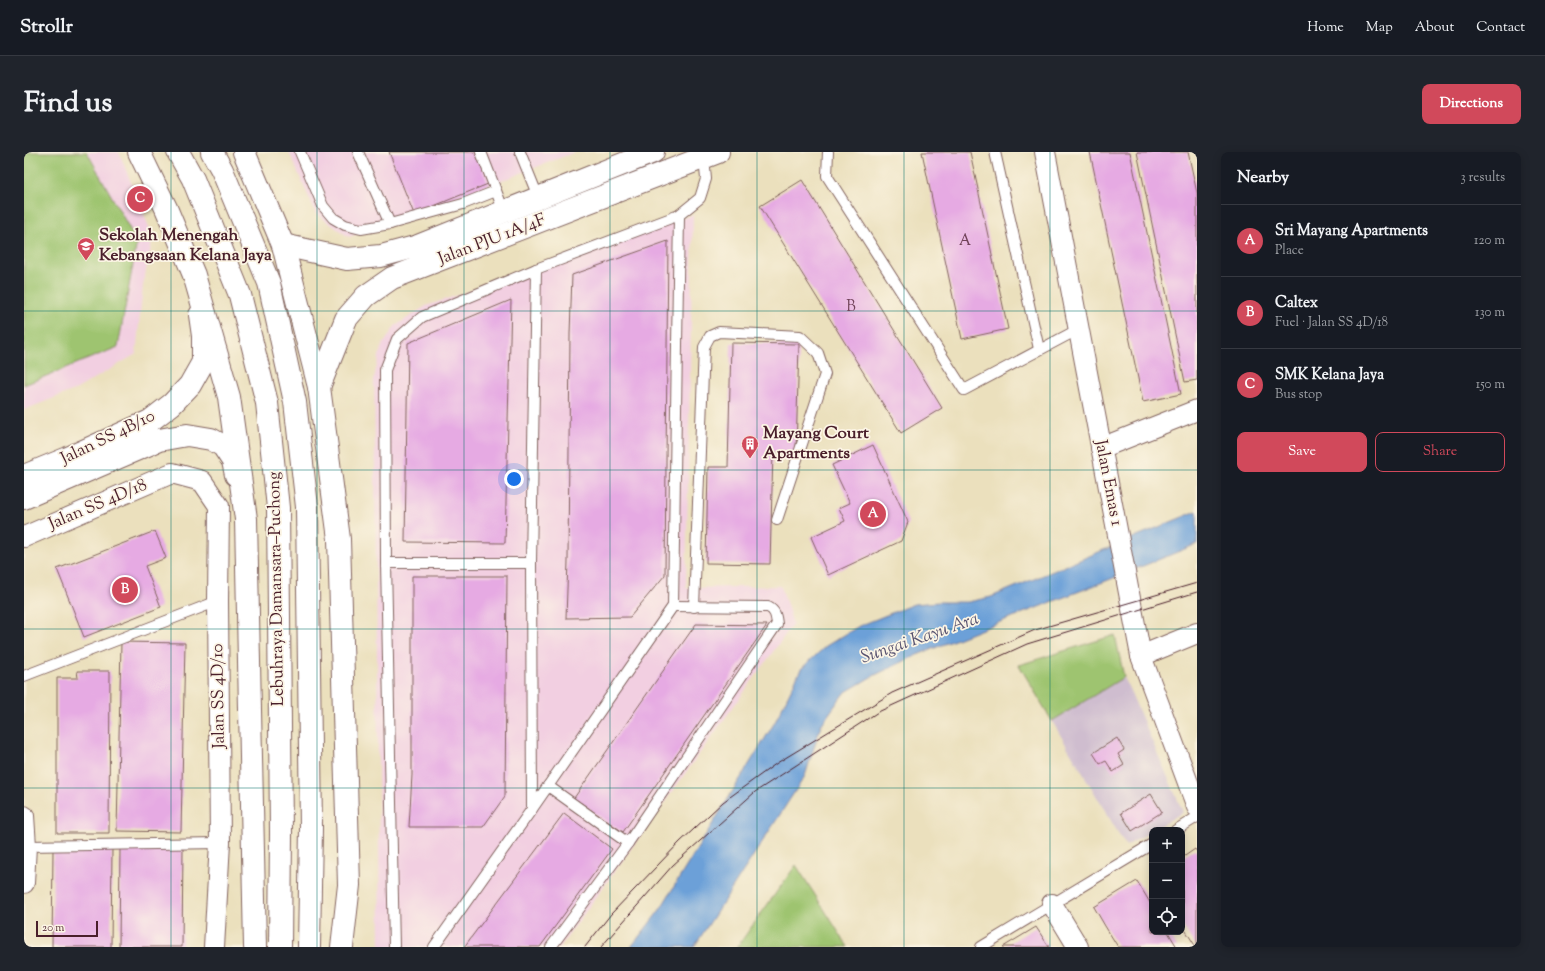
<!DOCTYPE html>
<html lang="en">
<head>
<meta charset="utf-8">
<style>
  body { margin:0; font-family:"Sorts Mill Goudy",serif; background:#20242c; color:#f1f3f6 }
  .controls { position:absolute; right:12px; bottom:12px; display:grid; overflow:hidden; border-radius:8px; box-shadow:0 2px 10px #0003 }
  .controls button { width:36px; height:36px; display:grid; place-items:center; padding:0; border:0; border-bottom:1px solid #363941; background:#171b24; color:#f1f3f6; font:20px sans-serif }
  .scale { position:absolute; left:12px; bottom:10px; width:62px; box-sizing:border-box; padding-left:4px; border:2px solid #4a1f2b; border-top:0; font-size:11px; line-height:14px; white-space:nowrap; color:#4a1f2b; -webkit-text-stroke:3px #fcf5e5; paint-order:stroke }
  .you { position:absolute; left:490px; top:327px; width:14px; height:14px; margin:-10px; border:3px solid #fff; border-radius:50%; background:#1a73e8; box-shadow:0 0 0 6px #1a73e833 }
  .badge { display:grid; place-items:center; width:26px; height:26px; border-radius:50%; background:#d1495b; color:#fff; font-size:13px; font-weight:700 }
  .pin { position:absolute; translate:-50% -50%; border:2px solid #fff; box-shadow:0 1px 4px #0006 }
  .list { margin:0; padding:0; list-style:none }
  h2 { display:flex; justify-content:space-between; align-items:center; height:52px; margin:0; padding:0 16px; font-size:17px }
  h2 small { font-size:13px; font-weight:400; color:#9ea1a6 }
  .list li { display:grid; grid-template-columns:26px 1fr auto; gap:12px; align-items:center; box-sizing:border-box; height:72px; padding:0 16px; border-top:1px solid #363941 }
  .list b { display:block; font-size:15px; white-space:nowrap }
  .list p { margin:0; font-size:13px; white-space:nowrap; color:#9ea1a6 }
  .list em { font-size:13px; font-style:normal; color:#9ea1a6 }
  .actions { display:flex; gap:8px; padding:12px 16px }
  .actions a { flex:1; padding:9px 0; border:1px solid #d1495b; border-radius:8px; text-align:center; font-size:14px; color:#d1495b }
  .actions .main { background:#d1495b; color:#fff }
  .icon { flex:none; width:22px; height:22px; fill:none; stroke:currentColor; stroke-width:2; stroke-linecap:round; stroke-linejoin:round }
  .map { position:relative; flex:none; width:1173px; height:795px; overflow:hidden; border-radius:8px }
  header { display:flex; align-items:center; gap:24px; box-sizing:border-box; height:56px; padding:0 20px; background:#171b24; border-bottom:1px solid #363941 }
  header strong { font-size:19px }
  nav { display:flex; gap:22px; margin-inline-start:auto; font-size:14px }
  .intro { display:flex; align-items:center; justify-content:space-between; box-sizing:border-box; height:96px; padding:0 24px }
  h1 { margin:0; font-size:28px }
  .button { padding:10px 18px; border-radius:8px; background:#d1495b; color:#fff; font-size:14px; font-weight:700 }
  main { display:flex; gap:24px; padding:0 24px }
  aside { flex:1; background:#171b24; border-radius:8px; box-shadow:0 2px 10px #0003 }
  .map>svg:first-child { display:block }
  .built { fill:#f2cfe1 }
  .industrial { fill:#cfbdcf }
  .green { fill:#9ec46f; stroke:#74724d }
  .water { fill:#6ca0d8; stroke:#5b6082 }
  .building { fill:#e6aae3 }
  .lines { fill:none; stroke-linecap:round; stroke-linejoin:round }
  .service-casing { stroke:#82635e; stroke-width:12 }
  .minor-casing { stroke:#82635e; stroke-width:22 }
  .tertiary-casing { stroke:#82635e; stroke-width:24 }
  .motorway-casing { stroke:#82635e; stroke-width:24 }
  .service { stroke:#fff; stroke-width:10 }
  .minor { stroke:#fff; stroke-width:20 }
  .tertiary { stroke:#fff; stroke-width:22 }
  .motorway { stroke:#fff; stroke-width:22 }
  .tram { stroke:#4a1f2b; stroke-width:1 }
  .grid { fill:none; stroke:#0f766e; stroke-width:1; stroke-opacity:0.55 }
  .labels { text-anchor:middle; dominant-baseline:central; stroke-width:3.5; stroke-linejoin:round; paint-order:stroke }
  .number-label { font-size:15px; fill:#714259 }
  .poi-label { font-size:17px; font-weight:bold; fill:#4a1f2b; stroke:#fcf5e5; text-anchor:start }
  .street-label { font-size:17px; fill:#4a1f2b; stroke:#fcf5e5 }
  .water-label { font-size:18px; font-style:italic; fill:#585370; stroke:#fcf5e5 }
</style>
</head>
<body>
<header>
<strong>Strollr</strong>
<nav><a>Home</a><a>Map</a><a>About</a><a>Contact</a></nav>
</header>
<div class="intro"><h1>Find us</h1><a class="button">Directions</a></div>
<main>
<div class="map">
<svg width="1173" height="795" viewBox="0 0 1173 795">
  <rect width="100%" height="100%" fill="#fcf5e5"/>
  <filter id="ink" filterUnits="userSpaceOnUse"><feTurbulence type="fractalNoise" baseFrequency=".025" numOctaves="2"/><feDisplacementMap in="SourceGraphic" scale="8" xChannelSelector="R" yChannelSelector="G"/><feConvolveMatrix kernelMatrix="1 2 1 2 8 2 1 2 1" color-interpolation-filters="sRGB"/></filter>
  <filter id="wash" filterUnits="userSpaceOnUse"><feTurbulence type="fractalNoise" baseFrequency=".012" numOctaves="4" result="noise"/><feDisplacementMap in="SourceGraphic" scale="16" xChannelSelector="R" yChannelSelector="G"/><feGaussianBlur stdDeviation="0.9" result="paint"/><feColorMatrix in="noise" values="0 0 0 0 0 0 0 0 0 0 0 0 0 0 0 0 0 1.4 0 .05"/><feComposite in="paint" operator="in"/></filter>
  <g filter="url(#wash)">
    <rect width="100%" height="100%" fill="#ebe0bd"/>
    <g class="built">
      <polygon points="0,0 95,0 129,85 119,133 112,202 53,237 0,258"/>
      <polygon points="265,0 551,0 487,25 325,85 292,62"/>
      <polygon points="669,63 662,436 757,434 769,472 536,795 356,795 350,226 357,196 371,174 402,154"/>
    </g>
    <polygon class="industrial" points="1100,525 1159,660 1102,694 1028,569"/>
    <g class="green">
      <polygon points="0,0 63,0 113,90 94,195 0,233"/>
      <polygon points="1091,483 1100,525 1028,569 995,513"/>
      <polygon points="772,713 824,795 713,795"/>
    </g>
    <polygon class="water" points="1173,359 1173,392 1087,427 976,470 893,503 847,525 820,541 797,573 781,624 670,795 607,795 635,759 751,570 777,517 802,494 835,474 890,452 915,450 944,450 967,445"/>
    <g id="blocks">
      <g class="building">
        <polygon points="365,0 451,0 464,32 390,62"/>
        <polygon points="898,0 946,0 984,177 938,187"/>
        <polygon points="1066,0 1106,0 1157,242 1119,250"/>
        <polygon points="1113,0 1164,0 1173,41 1173,228 1161,230"/>
        <polygon points="778,28 918,256 877,281 736,54"/>
        <polygon points="644,89 641,423 606,465 542,466 544,409 546,182 548,123"/>
        <polygon points="487,148 481,391 381,390 384,191"/>
        <polygon points="707,191 775,192 772,300 749,300 746,412 682,411 684,315 704,315"/>
        <polygon points="849,293 884,370 877,389 804,423 787,385 821,369 815,356 826,351 808,313"/>
        <polygon points="131,379 142,406 121,414 137,455 60,485 33,417"/>
        <polygon points="388,424 483,424 481,644 459,675 385,675 388,623"/>
        <polygon points="672,472 743,473 599,680 550,646"/>
        <polygon points="97,490 161,491 157,680 93,679"/>
        <polygon points="53,519 86,519 85,681 33,681 33,526 54,526"/>
        <polygon points="1093,586 1100,598 1094,602 1100,613 1089,620 1082,609 1076,612 1069,601"/>
        <polygon points="1127,642 1138,660 1108,679 1097,661"/>
        <polygon points="540,661 588,697 516,795 440,795"/>
        <polygon points="96,696 159,696 158,795 95,795"/>
        <polygon points="29,697 88,697 87,795 28,795"/>
        <polygon points="1171,697 1173,700 1173,795 1172,795 1158,773 1158,706"/>
        <polygon points="1113,729 1128,754 1128,780 1144,780 1153,795 1094,795 1081,774 1070,755"/>
        <polygon points="1012,775 1025,795 979,795"/>
      </g>
    </g>
  </g>
  <g filter="url(#ink)">
    <use href="#blocks" fill-opacity="0" stroke="#82635e" stroke-width="1"/>
    <g class="lines">
      <g class="service-casing">
        <g id="service">
          <polyline points="276,0 299,54 309,66 321,73 337,77 366,72"/>
          <polyline points="334,0 366,72 439,52 472,39"/>
          <polyline points="457,0 481,62"/>
          <polyline points="496,0 515,47"/>
          <polyline points="804,0 803,24 940,238 1055,177"/>
          <polyline points="971,0 1015,197"/>
          <polyline points="362,411 507,411"/>
          <polyline points="670,455 680,195 686,184 695,180 776,184 794,201 801,222 753,368"/>
          <polyline points="0,524 194,449"/>
          <path d="M524,634L604,691L753,472C752,465 752,459 744,455L649,454"/>
          <polyline points="508,657 507,411 512,117"/>
          <polyline points="1152,678 1173,665"/>
          <polyline points="2,694 196,691"/>
          <polyline points="370,795 362,411 361,218 373,187 398,165 512,117 655,63 676,46 682,27 680,6"/>
          <polyline points="410,795 508,657 649,454 655,63"/>
          <polyline points="527,795 604,691"/>
          <polyline points="957,795 1128,692"/>
        </g>
      </g>
      <g class="minor-casing">
        <g id="minor">
          <polyline points="1021,0 1117,504 1173,655"/>
          <polyline points="1077,296 1173,258"/>
          <polyline points="0,385 148,321 178,329 195,354 194,449 196,691 190,795"/>
          <polyline points="1117,504 1173,481"/>
          <polyline points="0,664 2,694 0,731"/>
          <polyline points="1028,752 1054,795"/>
        </g>
      </g>
      <g class="tertiary-casing">
        <g id="tertiary">
          <polyline points="259,93 323,107 357,104 394,94 629,0"/>
          <polyline points="295,235 322,167 342,144 368,126 694,0"/>
          <polyline points="0,324 44,306 126,269 148,252 166,233 179,210 179,184 176,163"/>
          <polyline points="0,346 135,288 163,283 187,287 199,294 209,309 212,323"/>
        </g>
      </g>
      <g class="motorway-casing">
        <g id="motorway">
          <polyline points="115,0 142,56 170,123 205,245 222,367 231,795"/>
          <polyline points="154,0 169,27 216,143 243,251 254,356 257,681 256,795"/>
          <polyline points="188,0 198,18 245,131 271,250 283,355 287,676 285,795"/>
          <polyline points="220,0 259,93 295,235 315,387 325,733 318,795"/>
        </g>
      </g>
      <use href="#service" class="service"/>
      <use href="#minor" class="minor"/>
      <use href="#tertiary" class="tertiary"/>
      <use href="#motorway" class="motorway"/>
      <g class="tram">
        <polyline points="561,795 587,762 656,690 699,650 753,611 868,541 1011,478 1173,431"/>
        <polyline points="577,795 649,713 731,640 854,560 1003,492 1173,440"/>
      </g>
    </g>
  </g>
  <path class="grid" d="M147,0V795M293,0V795M440,0V795M586,0V795M733,0V795M880,0V795M1026,0V795M0,159H1173M0,318H1173M0,477H1173M0,636H1173"/>
  <defs>
    <g id="school-pin" transform="scale(0.9)"><path d="M0 17L-7.5 6A9.5 9.5 0 1 1 7.5 6Z" fill="#d1495b" stroke="#fcf5e5"/><path d="M0-5L7-2L0 1L-7-2ZM-4 1L0 2.5L4 1V4Q0 6-4 4Z" fill="#fff"/></g>
    <g id="building-pin" transform="scale(0.9)"><path d="M0 17L-7.5 6A9.5 9.5 0 1 1 7.5 6Z" fill="#d1495b" stroke="#fcf5e5"/><path d="M-4-6H4V6H1V3H-1V6H-4ZM-2.5-4.3h1.7v1.8h-1.7ZM.8-4.3h1.7v1.8H.8ZM-2.5-1h1.7V.8h-1.7ZM.8-1h1.7V.8H.8Z" fill="#fff"/></g>
  </defs>
  <g fill-rule="evenodd">
    <use href="#school-pin" x="62" y="94"/>
    <use href="#building-pin" x="726" y="292"/>
  </g>
  <g class="labels">
    <g class="number-label">
      <text x="941" y="89">A</text>
      <text x="827" y="155">B</text>
    </g>
    <g class="poi-label">
      <text x="75" y="84">Sekolah Menengah<tspan x="75" dy="20">Kebangsaan Kelana Jaya</tspan></text>
      <text x="739" y="282">Mayang Court<tspan x="739" dy="20">Apartments</tspan></text>
    </g>
    <g class="street-label">
      <text transform="translate(468 88) rotate(-21)">Jalan PJU 1A/4F</text>
      <text transform="translate(84 286) rotate(-26)">Jalan SS 4B/10</text>
      <text transform="translate(1084 331) rotate(79)">Jalan Emas 1</text>
      <text transform="translate(74 353) rotate(-23)">Jalan SS 4D/18</text>
      <text transform="translate(253 437) rotate(-91)">Lebuhraya Damansara–Puchong</text>
      <text transform="translate(195 544) rotate(-91)">Jalan SS 4D/10</text>
    </g>
    <g class="water-label">
      <text transform="translate(896 487) rotate(-19)">Sungai Kayu Ara</text>
    </g>
  </g>
</svg>
<div class="controls">
<button>+</button>
<button>−</button>
<button><svg class="icon" aria-label="locate" viewBox="0 0 24 24"><circle cx="12" cy="12" r="6"/><path d="M12 2v4M12 18v4M2 12h4M18 12h4"/></svg></button>
</div>
<div class="scale">20 m</div>
<div class="you"></div>
<div class="pin badge" style="left:849px;top:362px">A</div>
<div class="pin badge" style="left:101px;top:438px">B</div>
<div class="pin badge" style="left:116px;top:47px">C</div>
</div>
<aside>
<h2>Nearby<small>3 results</small></h2>
<ul class="list">
<li><span class="badge">A</span><div><b>Sri Mayang Apartments</b><p>Place</p></div><em>120 m</em></li>
<li><span class="badge">B</span><div><b>Caltex</b><p>Fuel · Jalan SS 4D/18</p></div><em>130 m</em></li>
<li><span class="badge">C</span><div><b>SMK Kelana Jaya</b><p>Bus stop</p></div><em>150 m</em></li>
</ul>
<div class="actions"><a class="main">Save</a><a>Share</a></div>
</aside>
</main>
</body>
</html>
